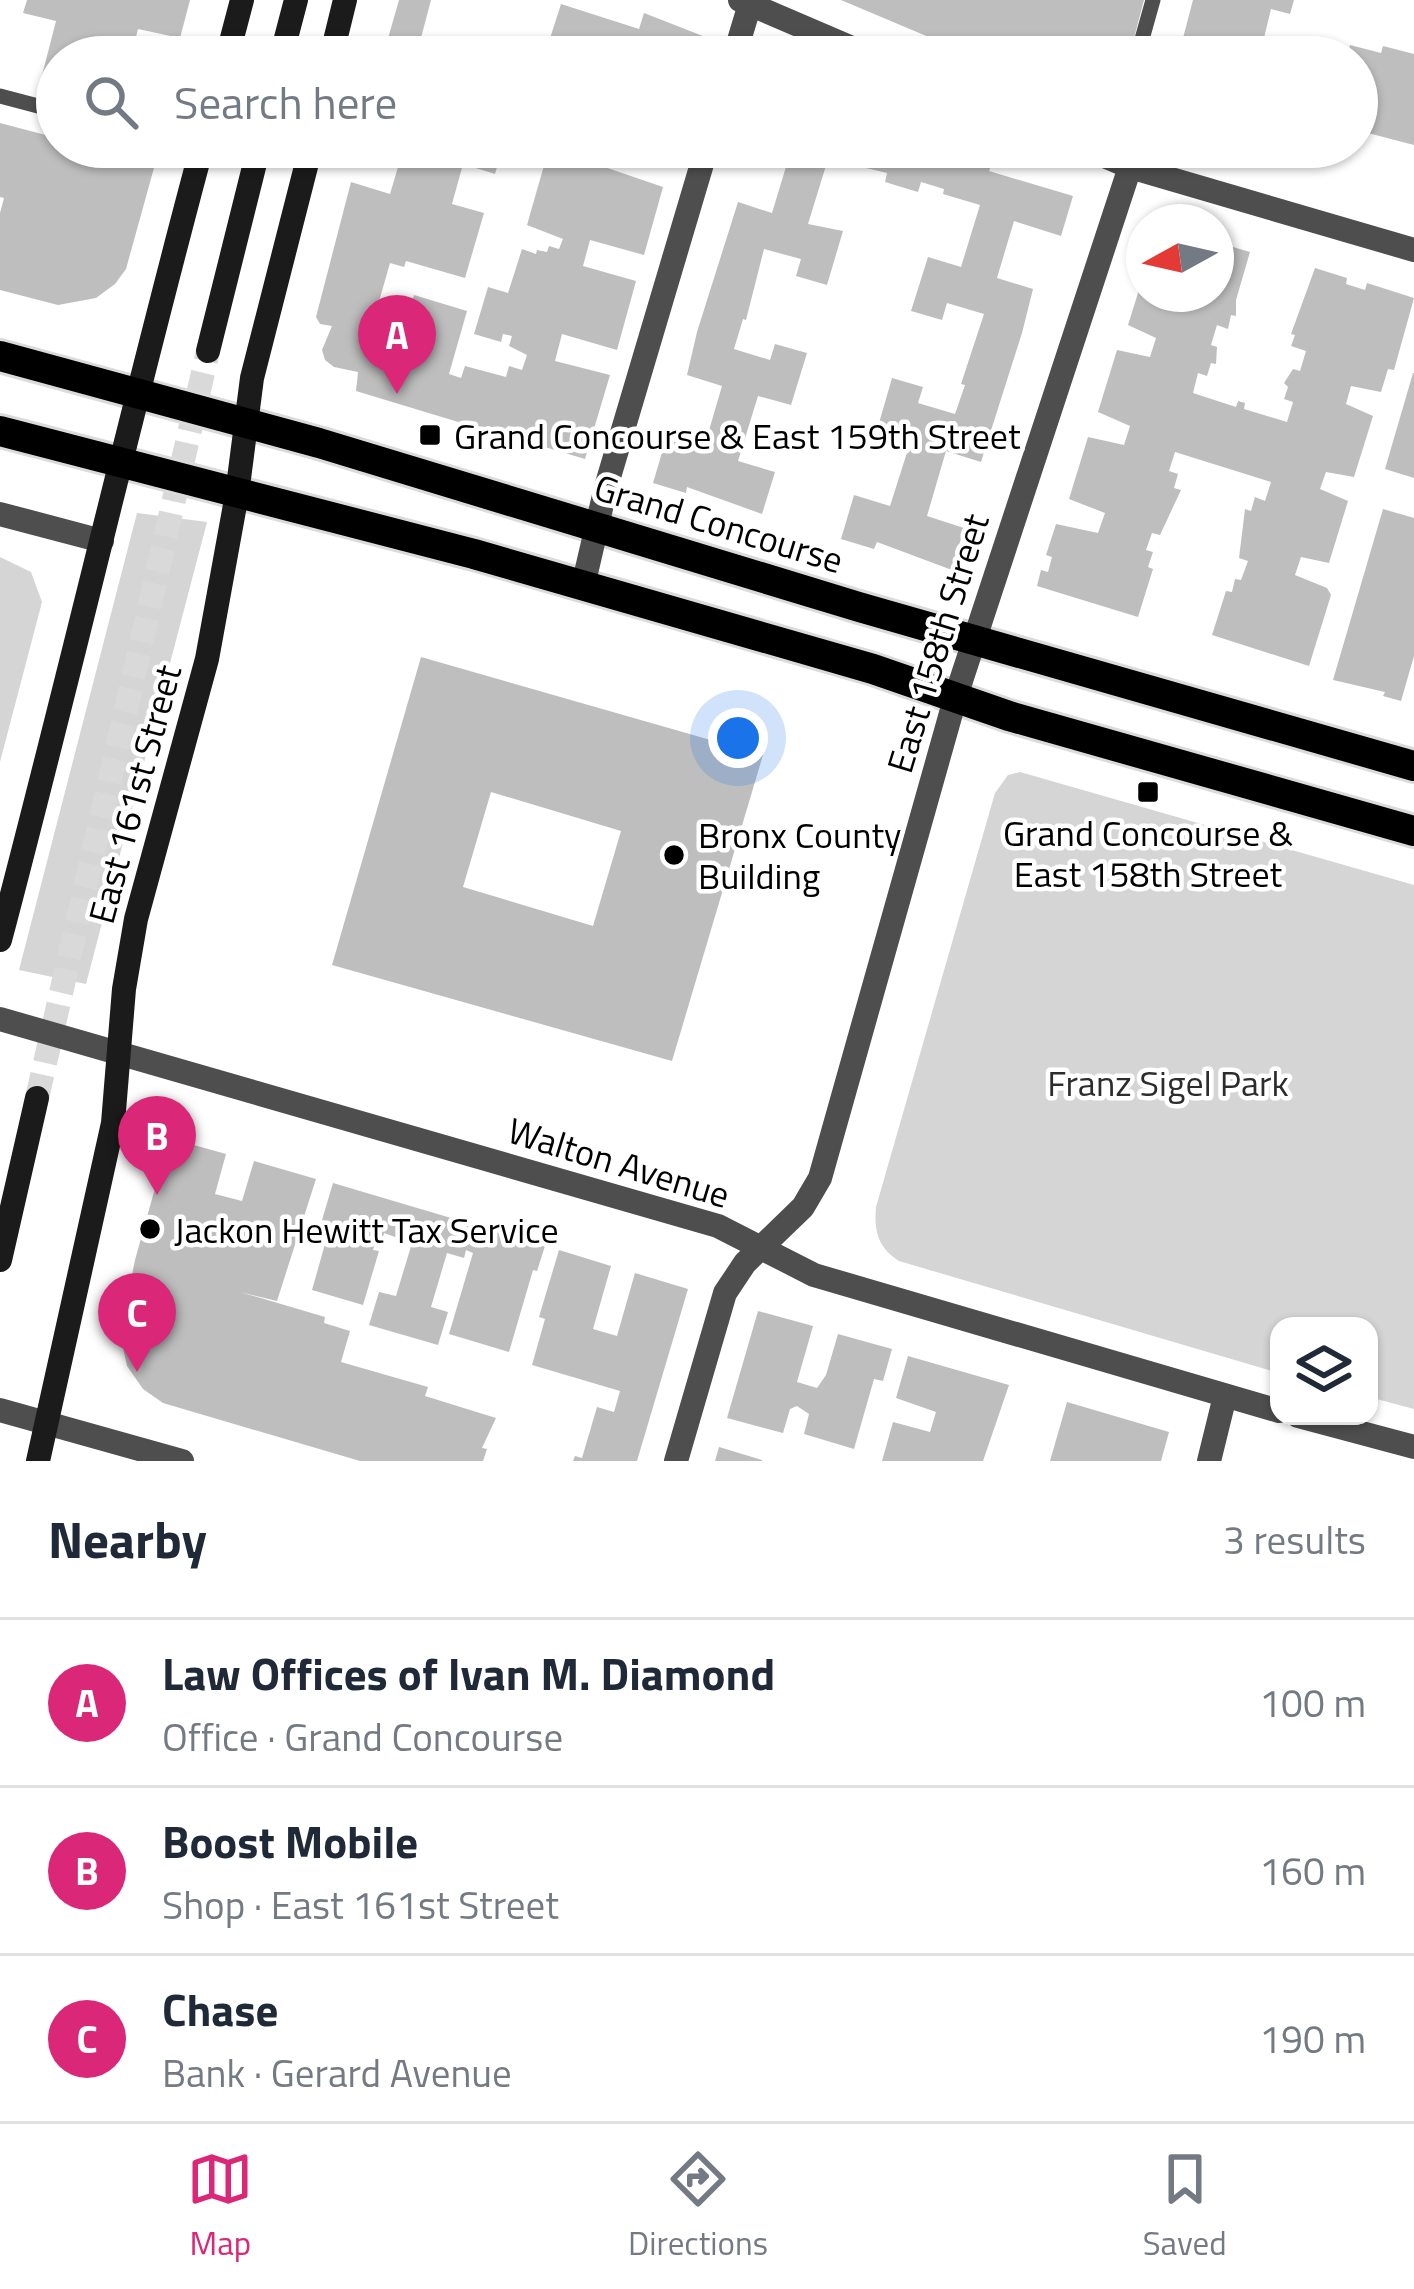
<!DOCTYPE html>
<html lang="en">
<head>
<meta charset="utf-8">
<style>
  body { margin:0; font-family:"Titillium Web",sans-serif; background:#f2f2f3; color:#1f2937 }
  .controls { position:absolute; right:36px; bottom:36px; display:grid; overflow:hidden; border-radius:24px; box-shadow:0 3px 9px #0004 }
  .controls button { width:108px; height:108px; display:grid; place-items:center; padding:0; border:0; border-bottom:3px solid #e0e1e3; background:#fff; color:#1f2937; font:60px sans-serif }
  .compass { position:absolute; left:1126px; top:204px; width:108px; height:108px; border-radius:50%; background:#fff; box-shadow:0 3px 9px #0004; rotate:262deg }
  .you { position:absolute; left:738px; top:738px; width:42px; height:42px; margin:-30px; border:9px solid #fff; border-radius:50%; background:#1a73e8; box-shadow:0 0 0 18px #1a73e833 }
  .badge { display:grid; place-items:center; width:78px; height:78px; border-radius:50%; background:#db2777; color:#fff; font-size:39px; font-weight:700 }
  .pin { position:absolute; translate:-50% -99px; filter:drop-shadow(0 3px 6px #0008) }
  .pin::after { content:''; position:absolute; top:63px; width:42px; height:36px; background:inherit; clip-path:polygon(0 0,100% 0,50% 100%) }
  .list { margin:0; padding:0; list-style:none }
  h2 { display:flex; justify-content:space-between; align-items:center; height:156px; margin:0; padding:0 48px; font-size:51px }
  h2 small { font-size:39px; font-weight:400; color:#747a83 }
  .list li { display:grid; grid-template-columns:78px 1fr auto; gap:36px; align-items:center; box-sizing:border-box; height:168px; padding:0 48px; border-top:3px solid #e0e1e3 }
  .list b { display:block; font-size:45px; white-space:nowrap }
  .list p { margin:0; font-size:39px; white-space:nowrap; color:#747a83 }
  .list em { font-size:39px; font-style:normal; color:#747a83 }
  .icon { flex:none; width:66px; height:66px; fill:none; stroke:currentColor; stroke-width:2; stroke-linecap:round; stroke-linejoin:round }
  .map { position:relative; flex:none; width:1414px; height:1461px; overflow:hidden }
  .search { position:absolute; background:#fff; box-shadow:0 3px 9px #0004; left:36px; right:36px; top:36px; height:132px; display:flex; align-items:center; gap:30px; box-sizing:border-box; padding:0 42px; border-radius:66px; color:#747a83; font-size:45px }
  .sheet { height:660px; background:#fff }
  nav { display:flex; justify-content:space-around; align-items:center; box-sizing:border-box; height:168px; border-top:3px solid #e0e1e3; background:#fff; font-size:33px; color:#747a83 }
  nav a { display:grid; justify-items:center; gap:6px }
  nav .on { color:#db2777 }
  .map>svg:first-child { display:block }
  .green { fill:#d5d5d5 }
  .building { fill:#bebebe; fill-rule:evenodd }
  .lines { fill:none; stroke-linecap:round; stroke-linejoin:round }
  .secondary-tunnel { stroke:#d9d9d9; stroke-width:24; stroke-dasharray:24 12; stroke-linecap:butt }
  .primary-casing { stroke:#dbdbdb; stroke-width:36 }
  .service { stroke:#4e4e4e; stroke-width:15 }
  .minor { stroke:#4e4e4e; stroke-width:24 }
  .tertiary { stroke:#4e4e4e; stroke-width:24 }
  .secondary { stroke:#1b1b1b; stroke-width:24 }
  .primary { stroke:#000; stroke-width:30 }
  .poi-dot { fill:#000; stroke:#fff; stroke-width:4.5 }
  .labels { text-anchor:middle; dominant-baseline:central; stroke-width:9; stroke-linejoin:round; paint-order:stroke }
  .poi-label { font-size:36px; fill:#000; stroke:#fff; text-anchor:start }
  .street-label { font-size:36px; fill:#000; stroke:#fff }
  .park-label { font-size:36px; fill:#2c2c2c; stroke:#fff }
</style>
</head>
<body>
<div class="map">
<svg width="1414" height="1461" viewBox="0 0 1414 1461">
  <rect width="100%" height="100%" fill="#fff"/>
  <g class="green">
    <polygon points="137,513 207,522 86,984 19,970"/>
    <polygon points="0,557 31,572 42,602 0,762"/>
    <path d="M1020,772L1414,885V1409L1369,1397V1326H1279V1373L899,1261C878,1247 874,1232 876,1207L995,793L1008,775Z"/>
  </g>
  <g class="building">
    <polygon points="27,0 190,0 180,38 138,29 133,49 157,57 57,57 57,92 39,87 56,21 23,13"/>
    <polygon points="399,0 431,0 416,57 385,49"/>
    <polygon points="841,0 1144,0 1129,57 976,57"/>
    <polygon points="1193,0 1294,0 1290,14 1271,9 1263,42 1272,44 1268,57 1178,57"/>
    <polygon points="561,4 639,29 644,13 708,38 702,57 544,57"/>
    <polygon points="1350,45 1381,53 1383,46 1414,54 1414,145 1364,132 1367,122 1357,120 1357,57 1347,57"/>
    <polygon points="0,123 57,138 57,147 119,147 157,157 126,269 115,284 96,298 58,305 0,290 0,213 4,198 0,197"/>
    <polygon points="404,147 503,147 495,174 463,164 452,204 484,213 465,278 406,261 404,267 390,263 376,312 406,320 414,295 467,311 449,374 461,378 465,366 506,377 509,366 522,370 527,355 509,346 512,336 503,334 501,342 474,334 488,287 508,293 522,249 536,254 537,250 547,252 549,246 559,249 563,239 527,225 549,148 663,187 644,255 590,240 583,266 636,281 617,350 562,334 555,361 610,375 585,459 538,445 539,441 508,426 507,431 490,427 488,431 356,391 358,372 334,367 325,360 322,350 332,326 320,324 316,317 351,182 390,194"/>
    <polygon points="792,147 944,147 992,164 989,171 1073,196 1061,236 1014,221 997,278 1033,289 1022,333 981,462 946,451 927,516 964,528 952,570 877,542 874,549 841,539 854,495 890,506 911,440 877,430 892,378 923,387 918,403 955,414 965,385 961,384 984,314 947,303 942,320 911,311 928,257 961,267 980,205 943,194 944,189 921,182 918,192 885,182 887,173 828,159 808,224 843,231 827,285 796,276 801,259 764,249 746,320 743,319 734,349 770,360 775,344 807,353 791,405 758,396 738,461 775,472 762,514 687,487 686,493 653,483 666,439 703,451 722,386 687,375 697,332 738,202 772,213"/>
    <polygon points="1216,242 1250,252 1236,300 1236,316 1231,315 1228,329 1217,325 1211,345 1217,347 1216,364 1211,363 1207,376 1198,373 1193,393 1236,407 1238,401 1245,403 1244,409 1287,422 1293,402 1284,399 1288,387 1284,383 1293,369 1300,371 1306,351 1291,346 1295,335 1291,334 1315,268 1347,278 1346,284 1365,290 1367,283 1414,298 1394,370 1388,369 1381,392 1351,386 1346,404 1373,416 1354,477 1326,472 1320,489 1348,501 1329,563 1301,557 1295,575 1327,588 1331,595 1309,666 1212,635 1226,591 1232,592 1235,579 1241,580 1248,561 1239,558 1245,509 1251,511 1255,497 1265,501 1271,482 1175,452 1169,471 1178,474 1174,488 1181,490 1160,535 1152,533 1146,550 1153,552 1148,567 1153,569 1138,617 1037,586 1041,570 1048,572 1052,557 1046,555 1056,524 1098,533 1105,513 1069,499 1088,437 1124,445 1130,426 1098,412 1117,350 1150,357 1156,338 1128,325 1143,277 1144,294 1216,294"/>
    <polygon points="1413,373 1414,373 1414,478 1385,469"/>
    <polygon points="1383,509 1414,518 1414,656 1401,701 1383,696 1385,692 1333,680"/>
    <path d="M421,657L763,755L672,1061L332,965ZM491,792L621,831L593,926L463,887Z"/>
    <polygon points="169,1138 226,1154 215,1194 242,1201 254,1161 316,1179 277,1301 240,1292 325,1317 324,1323 350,1331 341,1362 428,1387 425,1396 496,1418 482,1448 487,1449 483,1461 360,1461 163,1403 143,1389 127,1366 120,1334 135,1260"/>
    <polygon points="333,1183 545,1246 537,1271 533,1270 509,1352 449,1334 473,1253 466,1250 464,1258 447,1253 431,1307 448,1312 438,1345 369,1325 379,1292 396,1296 412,1243 384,1233 382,1241 376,1239 373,1250 379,1251 363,1305 312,1290 327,1237 328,1222 322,1220"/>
    <polygon points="559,1250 611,1266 593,1329 617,1336 635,1273 688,1289 637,1461 573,1461 575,1456 582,1458 597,1407 614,1412 620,1391 532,1365 545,1319 539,1317"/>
    <polygon points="758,1311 813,1326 797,1382 817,1388 826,1375 838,1334 892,1349 883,1381 874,1379 854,1449 804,1434 809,1414 797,1406 790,1409 783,1433 727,1418"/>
    <polygon points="908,1356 1009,1385 983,1461 882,1461 893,1422 930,1432 936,1412 896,1398"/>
    <polygon points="1067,1402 1169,1432 1161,1461 1050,1461"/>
    <polygon points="719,1447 762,1460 762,1461 715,1461"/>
  </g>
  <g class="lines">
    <polyline class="secondary-tunnel" points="37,1098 208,351"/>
    <g class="primary-casing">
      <g id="primary">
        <polyline points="0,356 319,443 859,607 1414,766"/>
        <polyline points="0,431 474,554 873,669 1009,716 1414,831"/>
      </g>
    </g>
    <g class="service">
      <polyline points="1137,57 1153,0"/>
      <polyline points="0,96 57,111"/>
    </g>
    <g class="minor">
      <polyline points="740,0 873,57"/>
      <polyline points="734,57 750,4"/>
      <polyline points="1083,147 1130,167 1414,250"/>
      <polyline points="583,586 606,487 707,147"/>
      <polyline points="0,1019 718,1226 814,1275 1279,1411"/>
      <polyline points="0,1410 182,1461"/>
      <polyline points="1298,1416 1414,1447"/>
      <polyline points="676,1461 725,1293 745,1263 803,1207 820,1178 955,699 1130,167"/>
      <polyline points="1209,1461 1225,1396"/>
    </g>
    <polyline class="tertiary" points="0,514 102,541"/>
    <g class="secondary">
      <polyline points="227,57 242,0"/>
      <polyline points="281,57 296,0"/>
      <polyline points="331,57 345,0"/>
      <polyline points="208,351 259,147"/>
      <path d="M0,940C70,676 131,410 202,147"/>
      <polyline points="0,1260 37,1098"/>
      <polyline points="38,1461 113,1123 124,989 136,919 207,659 237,494 252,378 311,147"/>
    </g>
    <use href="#primary" class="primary"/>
  </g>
  <g class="poi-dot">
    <rect x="418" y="423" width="24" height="24" rx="6"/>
    <rect x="1136" y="780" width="24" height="24" rx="6"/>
    <circle cx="674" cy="855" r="12"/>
    <circle cx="150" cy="1229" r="12"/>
  </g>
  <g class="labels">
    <g class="poi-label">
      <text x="454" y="435">Grand Concourse &amp; East 159th Street</text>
      <text x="1148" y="832" text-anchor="middle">Grand Concourse &amp;<tspan x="1148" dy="41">East 158th Street</tspan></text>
      <text x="698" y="834">Bronx County<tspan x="698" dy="41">Building</tspan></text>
      <text x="174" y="1229">Jackon Hewitt Tax Service</text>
    </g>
    <g class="street-label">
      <text transform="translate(719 523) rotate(17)">Grand Concourse</text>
      <text transform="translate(937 643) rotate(-73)">East 158th Street</text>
      <text transform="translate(134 794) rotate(-75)">East 161st Street</text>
      <text transform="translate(619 1162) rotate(17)">Walton Avenue</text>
    </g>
    <g class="park-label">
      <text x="1168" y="1082">Franz Sigel Park</text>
    </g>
  </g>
</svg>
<div class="controls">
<button><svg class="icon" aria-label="layers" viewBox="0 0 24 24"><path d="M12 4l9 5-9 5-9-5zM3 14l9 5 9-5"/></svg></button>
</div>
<svg class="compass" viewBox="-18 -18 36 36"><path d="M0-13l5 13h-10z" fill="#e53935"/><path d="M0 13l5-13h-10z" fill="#747a83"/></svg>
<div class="you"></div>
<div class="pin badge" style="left:397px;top:394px">A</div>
<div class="pin badge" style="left:157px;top:1195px">B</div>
<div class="pin badge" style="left:137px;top:1372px">C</div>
<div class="search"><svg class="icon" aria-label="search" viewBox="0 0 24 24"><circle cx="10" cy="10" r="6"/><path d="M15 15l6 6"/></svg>Search here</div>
</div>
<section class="sheet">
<h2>Nearby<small>3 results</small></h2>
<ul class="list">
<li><span class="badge">A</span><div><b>Law Offices of Ivan M. Diamond</b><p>Office · Grand Concourse</p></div><em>100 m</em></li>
<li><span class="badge">B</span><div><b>Boost Mobile</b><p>Shop · East 161st Street</p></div><em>160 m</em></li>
<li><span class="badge">C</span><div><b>Chase</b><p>Bank · Gerard Avenue</p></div><em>190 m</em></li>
</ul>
</section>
<nav>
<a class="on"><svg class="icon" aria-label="map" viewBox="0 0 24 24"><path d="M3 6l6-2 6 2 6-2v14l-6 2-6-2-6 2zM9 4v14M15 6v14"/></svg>Map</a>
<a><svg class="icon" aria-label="directions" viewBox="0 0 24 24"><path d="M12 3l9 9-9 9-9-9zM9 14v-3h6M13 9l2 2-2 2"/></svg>Directions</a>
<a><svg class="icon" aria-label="saved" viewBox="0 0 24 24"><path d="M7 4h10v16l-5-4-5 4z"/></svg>Saved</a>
</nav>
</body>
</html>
